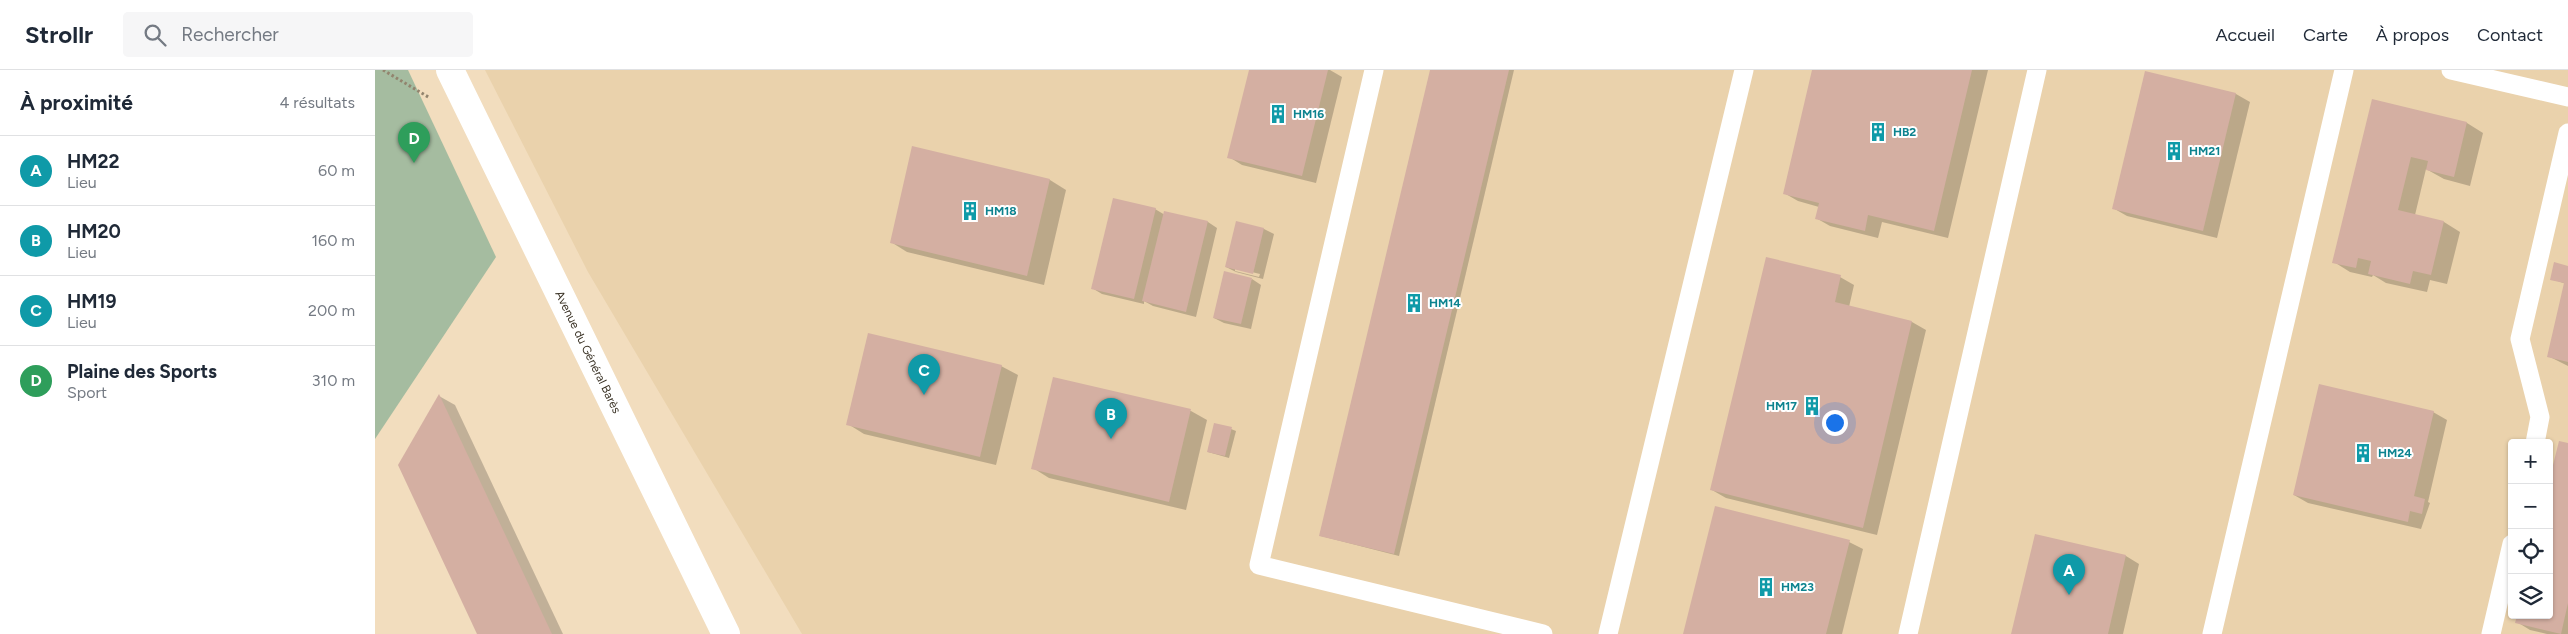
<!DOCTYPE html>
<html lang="fr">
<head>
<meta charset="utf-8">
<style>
  body { margin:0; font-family:Figtree,sans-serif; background:#f6f6f7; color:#1f2937 }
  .controls { position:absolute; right:15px; bottom:15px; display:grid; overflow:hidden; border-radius:5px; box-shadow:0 1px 4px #0004 }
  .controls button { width:45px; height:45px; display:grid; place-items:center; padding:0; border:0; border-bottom:1px solid #e0e1e3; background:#fff; color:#1f2937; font:25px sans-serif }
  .you { position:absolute; left:1459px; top:352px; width:18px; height:18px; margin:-12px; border:4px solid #fff; border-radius:50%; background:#1a73e8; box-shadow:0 0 0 8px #1a73e833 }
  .badge { display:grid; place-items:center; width:32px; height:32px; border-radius:50%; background:#9d1260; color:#fff; font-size:16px; font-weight:700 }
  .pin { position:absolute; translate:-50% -41px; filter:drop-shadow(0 1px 2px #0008) }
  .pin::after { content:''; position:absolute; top:26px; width:18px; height:15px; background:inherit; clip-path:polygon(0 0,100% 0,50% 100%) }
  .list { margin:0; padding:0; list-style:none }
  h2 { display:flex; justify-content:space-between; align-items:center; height:65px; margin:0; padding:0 20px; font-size:21px }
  h2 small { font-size:16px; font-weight:400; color:#747a83 }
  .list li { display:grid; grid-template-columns:32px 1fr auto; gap:15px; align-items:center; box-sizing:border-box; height:70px; padding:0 20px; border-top:1px solid #e0e1e3 }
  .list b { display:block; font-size:19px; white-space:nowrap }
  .list p { margin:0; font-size:16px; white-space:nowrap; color:#747a83 }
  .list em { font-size:16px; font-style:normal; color:#747a83 }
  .icon { flex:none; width:28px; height:28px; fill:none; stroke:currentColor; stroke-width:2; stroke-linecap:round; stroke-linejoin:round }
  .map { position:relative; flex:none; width:2193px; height:564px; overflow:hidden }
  header { display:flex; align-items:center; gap:30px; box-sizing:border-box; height:70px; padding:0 25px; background:#fff; border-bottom:1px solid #e0e1e3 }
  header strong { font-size:24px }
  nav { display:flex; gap:28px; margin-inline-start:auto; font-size:18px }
  .search { width:350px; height:45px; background:#f6f6f7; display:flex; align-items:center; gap:12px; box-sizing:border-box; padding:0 18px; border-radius:5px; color:#747a83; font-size:19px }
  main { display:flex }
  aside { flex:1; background:#fff }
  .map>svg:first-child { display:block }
  .built { fill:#ead2ac; fill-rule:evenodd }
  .green { fill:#a5bca0 }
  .shadow { fill:#0003; fill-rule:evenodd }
  .building { fill:#d4afa2 }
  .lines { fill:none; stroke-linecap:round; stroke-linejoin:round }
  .path { stroke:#92846e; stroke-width:3; stroke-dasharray:2.5 2.5; stroke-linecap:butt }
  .service { stroke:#fff; stroke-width:19 }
  .secondary { stroke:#fff; stroke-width:28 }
  .labels { text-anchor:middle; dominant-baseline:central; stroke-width:4; stroke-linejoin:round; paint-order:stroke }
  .culture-label { font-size:12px; font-weight:bold; fill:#0d838f; stroke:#fff; text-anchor:start }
  .street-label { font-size:12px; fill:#3a3225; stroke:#fff }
</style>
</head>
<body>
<header>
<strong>Strollr</strong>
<div class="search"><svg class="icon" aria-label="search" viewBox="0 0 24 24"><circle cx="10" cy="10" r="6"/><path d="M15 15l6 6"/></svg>Rechercher</div>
<nav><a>Accueil</a><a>Carte</a><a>À propos</a><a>Contact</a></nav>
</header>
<main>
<aside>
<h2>À proximité<small>4 résultats</small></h2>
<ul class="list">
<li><span class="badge" style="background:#0f9aa8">A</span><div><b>HM22</b><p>Lieu</p></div><em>60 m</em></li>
<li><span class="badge" style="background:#0f9aa8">B</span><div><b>HM20</b><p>Lieu</p></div><em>160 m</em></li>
<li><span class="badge" style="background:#0f9aa8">C</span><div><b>HM19</b><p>Lieu</p></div><em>200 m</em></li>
<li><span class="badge" style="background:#2e9e5b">D</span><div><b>Plaine des Sports</b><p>Sport</p></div><em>310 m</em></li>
</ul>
</aside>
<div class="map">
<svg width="2193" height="564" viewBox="0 0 2193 564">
  <rect width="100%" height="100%" fill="#f2ddbe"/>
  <path class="built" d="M110,0H2193V564H427L213,202ZM2137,373H2174V545H2137Z"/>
  <polygon class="green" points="0,0 33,0 121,187 0,369"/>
  <g class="shadow">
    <polygon points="875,0 955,0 967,7 941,113 867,95 854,87"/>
    <polygon points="1056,0 1139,0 1024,486 946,466"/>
    <polygon points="1439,0 1613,0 1573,168 1507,152 1503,168 1455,156 1441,148 1444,137 1423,131 1409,123"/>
    <polygon points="1771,3 1861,24 1875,32 1842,168 1752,146 1738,138"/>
    <polygon points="1998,30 2092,53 2108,63 2095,116 2069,109 2051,99 2040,145 2069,152 2085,162 2072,214 2055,210 2052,222 2011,213 1998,205 1997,207 1975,202 1959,192"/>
    <polygon points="538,78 675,110 691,120 669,215 532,182 516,172"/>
    <polygon points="780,139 790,145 833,152 842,158 821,247 778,236 769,231 769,234 727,224 717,218"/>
    <path d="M862,153L889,159L899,164L888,209L861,202L851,197ZM860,198L885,204L884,207L860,201Z"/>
    <polygon points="2193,197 2193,296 2173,286 2191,214 2177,209"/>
    <polygon points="1465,207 1479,215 1474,237 1537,252 1551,260 1502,465 1351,428 1337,420"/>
    <polygon points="877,209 886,215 876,259 849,253 839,248"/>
    <polygon points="626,296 643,305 621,395 489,364 473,354"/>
    <polygon points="679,308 816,341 832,350 811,440 674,408 658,398"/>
    <polygon points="64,326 80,335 188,564 104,564"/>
    <polygon points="2058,342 2072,350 2053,432 2055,433 2046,459 1933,433 1919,425"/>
    <polygon points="856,359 861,361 854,388 833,382"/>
    <polygon points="2193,374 2193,564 2172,564 2155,560 2142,552 2174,545"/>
    <polygon points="1661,465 1751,486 1764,494 1748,564 1637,564"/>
    <polygon points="1474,472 1488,479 1467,564 1309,564"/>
  </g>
  <g class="building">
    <polygon points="874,0 953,0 927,106 852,88"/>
    <polygon points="1055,0 1134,0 1019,484 944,466"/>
    <polygon points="1437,0 1597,0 1559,161 1493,145 1490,161 1440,149 1444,133 1408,124"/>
    <polygon points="1770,1 1861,23 1828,161 1737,139"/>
    <polygon points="1997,29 2092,52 2079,107 2051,100 2053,91 2036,87 2023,140 2069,151 2056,205 2038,201 2035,214 1993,204 1996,191 1983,188 1981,198 1957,193"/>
    <polygon points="537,76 675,109 652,206 515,173"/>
    <polygon points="738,128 781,138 759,229 716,219"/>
    <polygon points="789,141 833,151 811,242 767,231"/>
    <polygon points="861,151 889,158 878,204 850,197"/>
    <polygon points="1391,187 1466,205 1460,232 1537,251 1488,458 1335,420"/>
    <polygon points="2179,192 2193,196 2193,292 2172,287 2189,213 2175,210"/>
    <polygon points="849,201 877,208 866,254 838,248"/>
    <polygon points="493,263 627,295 605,387 471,355"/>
    <polygon points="678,307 816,339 794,432 656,399"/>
    <polygon points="1944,314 2059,341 2039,426 2050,429 2047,444 2035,441 2033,452 1918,425"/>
    <polygon points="64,324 177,564 102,564 23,395"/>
    <polygon points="839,353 857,357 850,386 832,382"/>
    <polygon points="2184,371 2193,373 2193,533 2186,564 2140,553 2142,545 2174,545 2174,411"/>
    <polygon points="1340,436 1475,470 1451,564 1308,564"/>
    <polygon points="1660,464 1751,485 1733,564 1636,564"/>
  </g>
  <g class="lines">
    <polyline class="path" points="8,0 55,28"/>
    <g class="service">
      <polyline points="999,0 884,495 1168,564"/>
      <polyline points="2076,0 2193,27"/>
      <polyline points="2160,373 2165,347 2145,269 2193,63"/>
      <polyline points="1233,564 1369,0"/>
      <polyline points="1533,564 1662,0"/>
      <polyline points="1837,564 1969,0"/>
      <polyline points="2116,564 2137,474"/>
    </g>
    <polyline class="secondary" points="75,0 351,564"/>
  </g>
  <defs>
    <g id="building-bare" transform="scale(1.5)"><path d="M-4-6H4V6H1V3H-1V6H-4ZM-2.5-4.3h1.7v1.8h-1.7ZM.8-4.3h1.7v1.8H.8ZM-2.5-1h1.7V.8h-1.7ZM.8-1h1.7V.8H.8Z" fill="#0f9aa8" stroke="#fff" stroke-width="2.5" paint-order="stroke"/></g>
  </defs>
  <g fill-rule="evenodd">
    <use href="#building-bare" x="903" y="44"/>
    <use href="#building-bare" x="1503" y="62"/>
    <use href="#building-bare" x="1799" y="81"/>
    <use href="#building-bare" x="595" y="141"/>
    <use href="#building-bare" x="1039" y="233"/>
    <use href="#building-bare" x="1437" y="336"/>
    <use href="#building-bare" x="1988" y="383"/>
    <use href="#building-bare" x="1391" y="517"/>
  </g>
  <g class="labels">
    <g class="culture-label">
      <text x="918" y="44">HM16</text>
      <text x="1518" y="62">HB2</text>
      <text x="1814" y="81">HM21</text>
      <text x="610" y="141">HM18</text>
      <text x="1054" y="233">HM14</text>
      <text x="1422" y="336" text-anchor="end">HM17</text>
      <text x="2003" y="383">HM24</text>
      <text x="1406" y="517">HM23</text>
    </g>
    <g class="street-label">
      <text transform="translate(213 282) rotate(64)">Avenue du Général Barès</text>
    </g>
  </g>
</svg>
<div class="controls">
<button>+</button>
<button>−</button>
<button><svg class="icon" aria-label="locate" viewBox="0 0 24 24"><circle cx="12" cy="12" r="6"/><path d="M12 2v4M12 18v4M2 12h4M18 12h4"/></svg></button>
<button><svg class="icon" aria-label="layers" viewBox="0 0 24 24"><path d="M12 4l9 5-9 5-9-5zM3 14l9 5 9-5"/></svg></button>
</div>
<div class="you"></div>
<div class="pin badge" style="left:1694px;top:525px;background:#0f9aa8">A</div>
<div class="pin badge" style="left:736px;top:369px;background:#0f9aa8">B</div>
<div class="pin badge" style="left:549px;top:325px;background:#0f9aa8">C</div>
<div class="pin badge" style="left:39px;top:93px;background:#2e9e5b">D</div>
</div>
</main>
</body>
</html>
